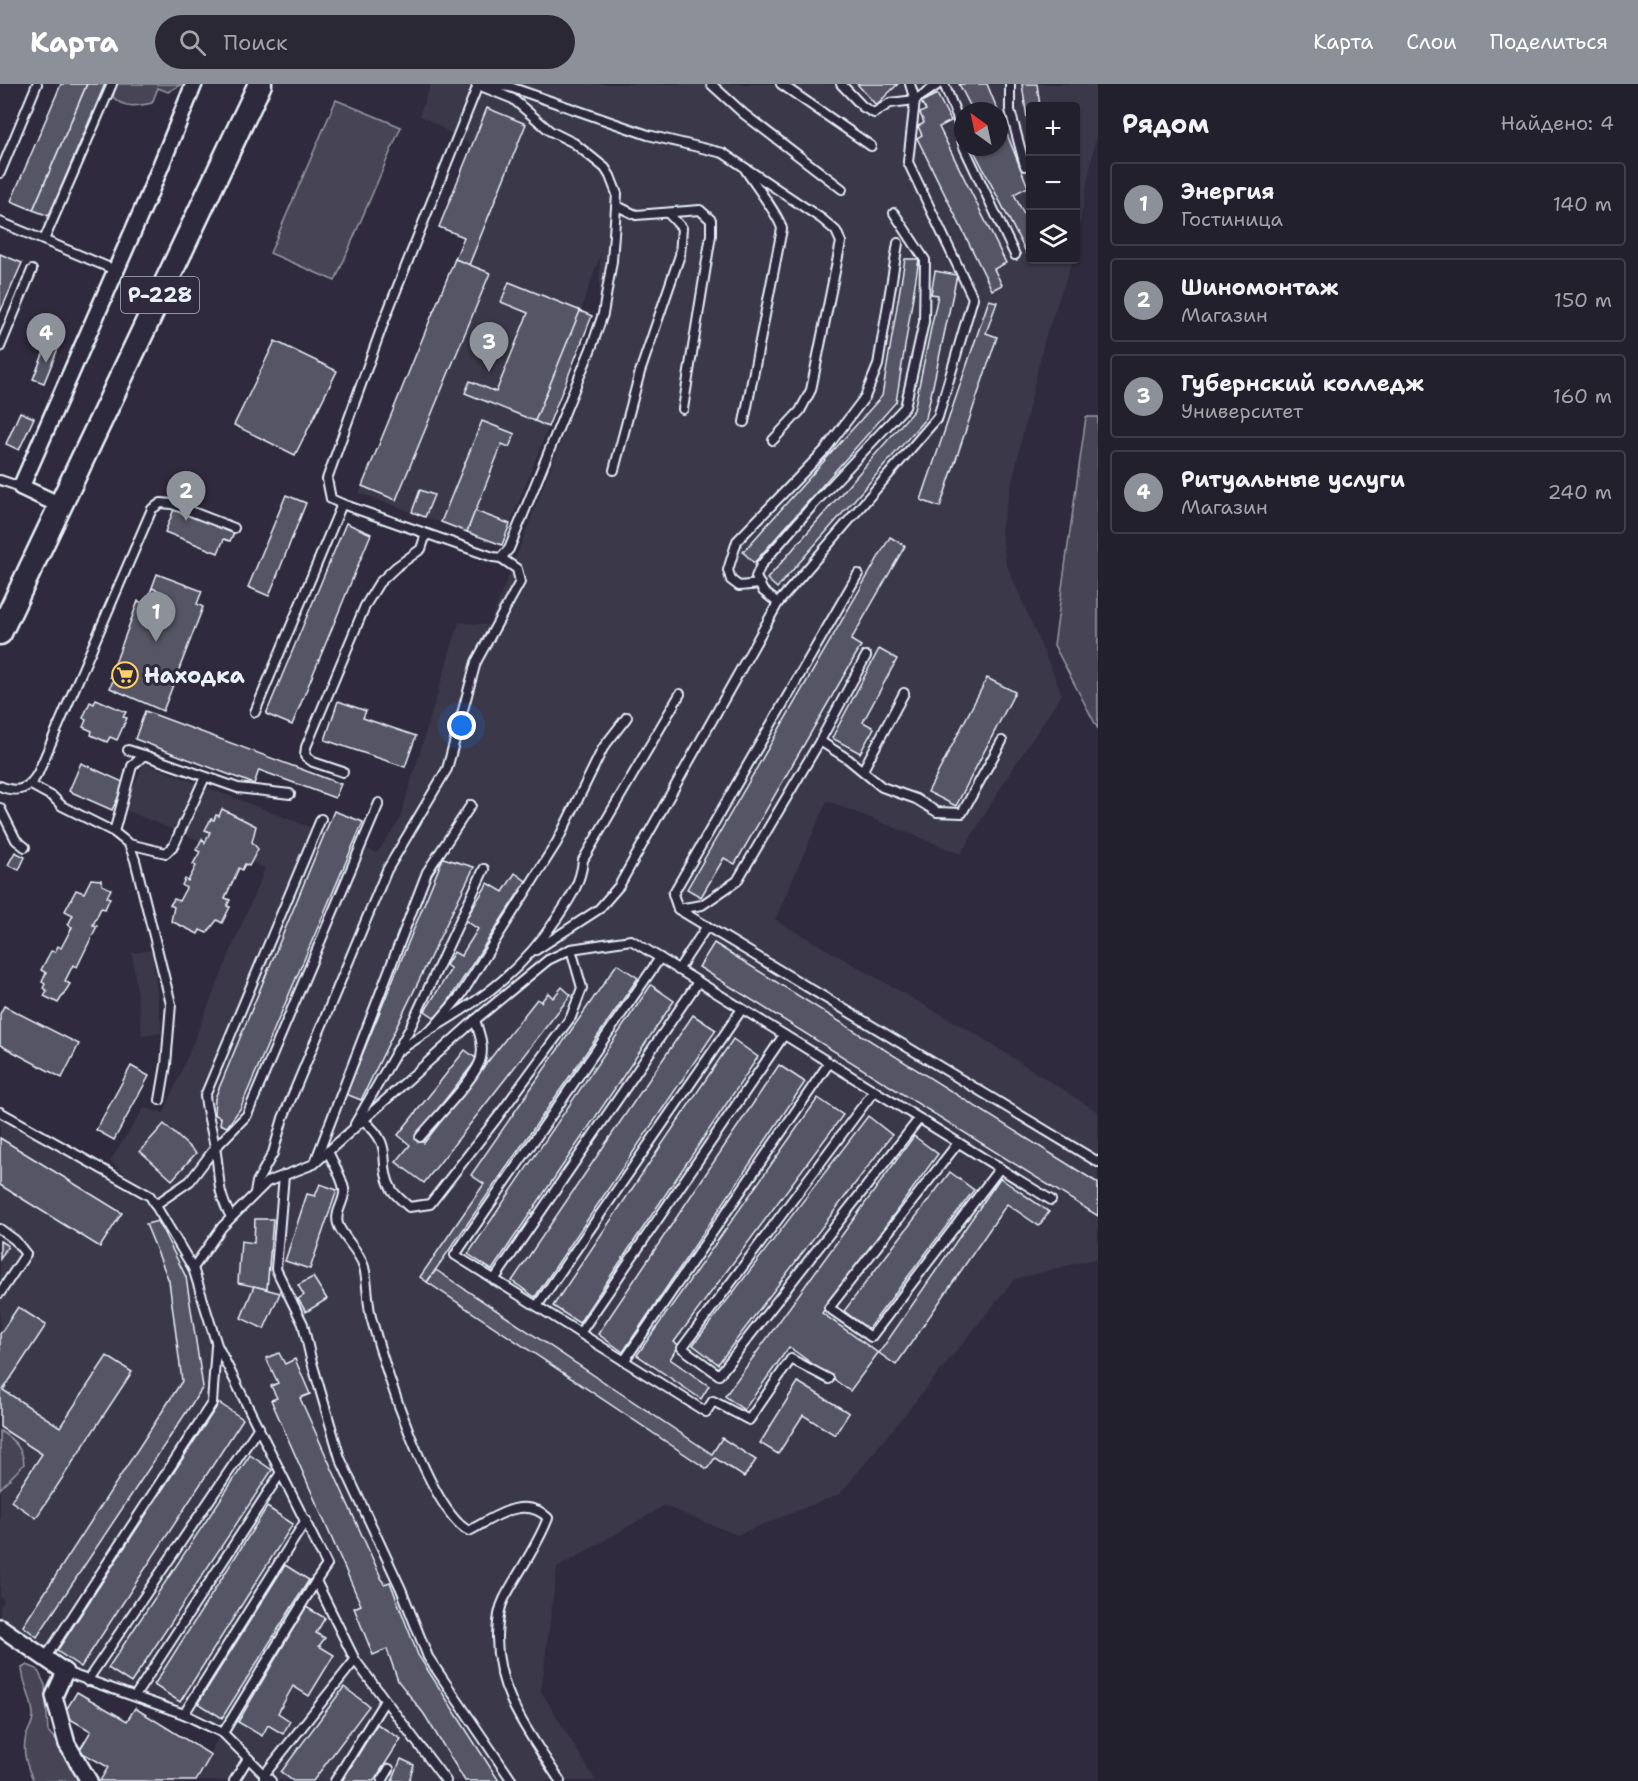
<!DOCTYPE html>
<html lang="ru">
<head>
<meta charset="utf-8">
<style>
  body { margin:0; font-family:"Shantell Sans",sans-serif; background:#2b2836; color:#f1f3f6 }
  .controls { position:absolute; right:18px; top:18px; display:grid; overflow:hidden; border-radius:6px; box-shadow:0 2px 4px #0004 }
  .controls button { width:54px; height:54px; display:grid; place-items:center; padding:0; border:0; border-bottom:2px solid #403e4a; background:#23202e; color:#f1f3f6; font:30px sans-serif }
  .compass { position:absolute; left:954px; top:18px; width:54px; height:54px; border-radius:50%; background:#23202e; box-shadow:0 2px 4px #0004; rotate:327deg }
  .you { position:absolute; left:462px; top:642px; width:21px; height:21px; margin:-15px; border:4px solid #fff; border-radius:50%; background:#1a73e8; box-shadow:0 0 0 9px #1a73e833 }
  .badge { display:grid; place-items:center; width:39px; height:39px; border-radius:50%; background:#8c9099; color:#fff; font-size:20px; font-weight:700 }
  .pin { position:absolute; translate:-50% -50px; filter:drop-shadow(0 2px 3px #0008) }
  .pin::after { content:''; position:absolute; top:32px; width:21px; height:18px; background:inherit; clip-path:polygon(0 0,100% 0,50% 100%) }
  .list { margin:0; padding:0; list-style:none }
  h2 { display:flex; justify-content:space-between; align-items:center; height:78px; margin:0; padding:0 24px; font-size:26px }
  h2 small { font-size:20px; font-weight:400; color:#a3a3aa }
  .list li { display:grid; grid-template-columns:39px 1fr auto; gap:18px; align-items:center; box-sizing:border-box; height:84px; margin:0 12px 12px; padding:0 12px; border:2px solid #403e4a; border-radius:6px }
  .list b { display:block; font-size:22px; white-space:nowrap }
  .list p { margin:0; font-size:20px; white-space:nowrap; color:#a3a3aa }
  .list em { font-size:20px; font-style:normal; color:#a3a3aa }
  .icon { flex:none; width:33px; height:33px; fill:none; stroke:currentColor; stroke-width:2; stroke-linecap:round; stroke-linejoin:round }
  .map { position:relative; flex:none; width:1098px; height:1697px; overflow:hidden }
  header { display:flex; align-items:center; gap:36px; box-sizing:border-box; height:84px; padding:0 30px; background:#8c9099; color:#fff }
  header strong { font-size:28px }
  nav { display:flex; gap:33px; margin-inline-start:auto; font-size:21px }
  .search { width:420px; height:54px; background:#2b2836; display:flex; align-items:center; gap:15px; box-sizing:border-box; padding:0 21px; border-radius:33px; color:#a3a3aa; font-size:22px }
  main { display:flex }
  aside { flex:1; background:#23202e }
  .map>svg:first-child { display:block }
  .built { fill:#3b3749; fill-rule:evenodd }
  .green { fill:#464455; stroke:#979aa6; stroke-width:1.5 }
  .building { fill:#575565; stroke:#e8f1f8; stroke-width:1.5 }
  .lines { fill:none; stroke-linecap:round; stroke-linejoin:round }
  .lane-casing { stroke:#e8f1f8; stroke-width:12 }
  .street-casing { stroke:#e8f1f8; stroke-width:20 }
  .primary-casing { stroke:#e8f1f8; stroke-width:27 }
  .lane { stroke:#2f2a3d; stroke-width:8 }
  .street { stroke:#2f2a3d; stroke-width:15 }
  .primary { stroke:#2f2a3d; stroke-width:22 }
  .labels { text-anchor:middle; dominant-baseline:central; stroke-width:6; stroke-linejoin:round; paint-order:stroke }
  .shield { fill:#2f2a3d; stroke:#b0b5c0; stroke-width:1.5 }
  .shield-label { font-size:21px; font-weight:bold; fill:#e8f1f8 }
  .poi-label { font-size:22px; font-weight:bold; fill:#e8f1f8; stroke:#2f2a3d; text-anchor:start }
</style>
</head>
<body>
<header>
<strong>Карта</strong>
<div class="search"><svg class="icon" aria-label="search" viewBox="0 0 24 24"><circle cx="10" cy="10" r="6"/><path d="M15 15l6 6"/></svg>Поиск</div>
<nav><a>Карта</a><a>Слои</a><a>Поделиться</a></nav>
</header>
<main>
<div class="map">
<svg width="1098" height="1697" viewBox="0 0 1098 1697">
  <rect width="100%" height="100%" fill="#2f2a3d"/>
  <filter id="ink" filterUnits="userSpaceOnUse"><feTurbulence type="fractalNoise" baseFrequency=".0167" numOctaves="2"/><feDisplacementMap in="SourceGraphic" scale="12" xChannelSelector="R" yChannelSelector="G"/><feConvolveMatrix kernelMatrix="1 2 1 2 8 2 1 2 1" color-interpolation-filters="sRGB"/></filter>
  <g filter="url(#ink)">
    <g class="built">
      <path d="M431,0H1098V42L1076,160V22H1030V176H1073L1045,254L1001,446L1006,479L1062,610L1008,692L961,770L827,717L775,836L979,952L1098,1028V1174L1015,1195L840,1410L737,1451L664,1422L557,1484L541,1607L596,1697H196L223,1643L153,1612L108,1597L81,1592L0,1541V1522L4,1516L0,1513V1032L147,1109L110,1077L144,1024L164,1029L265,784L123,725L144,679L377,769L399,737L459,538L489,541L597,265L600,172L581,226L592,232L502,461L359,409L464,154L439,143L472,61L419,31ZM963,27H999V63H963Z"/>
      <polygon points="152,866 162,949 142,951 132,869"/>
    </g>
    <g class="green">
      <path d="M116,0H182L168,8L158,4L152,19C138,22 124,25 113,13Z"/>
      <polygon points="336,16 401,43 335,197 270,169"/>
      <polygon points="1086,333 1098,333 1098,645 1054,561"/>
      <path d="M0,1347C13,1355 23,1364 24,1380L0,1405Z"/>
      <path d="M27,1581L37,1585L45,1601L48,1647L74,1678L81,1697H34C27,1684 22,1667 26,1652C29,1644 34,1638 33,1630C32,1615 23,1600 22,1584Z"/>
    </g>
    <g class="building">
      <polygon points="61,0 87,0 33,126 11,117"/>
      <polygon points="87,0 105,0 49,132 33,126"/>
      <polygon points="857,0 898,0 876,21"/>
      <polygon points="959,0 987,0 998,27 973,27"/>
      <polygon points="1022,0 1037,0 1040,22 1030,22 1030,55"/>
      <polygon points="937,10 951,37 939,43 1006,179 994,185 1002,201 992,206 917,54 922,51 918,42 924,39 920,29 926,26 921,18"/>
      <polygon points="487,24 526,40 469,181 455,175 464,153 439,143"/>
      <polygon points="999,30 1028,103 1014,110 1030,143 1030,176 972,63 999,63"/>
      <polygon points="0,170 22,179 0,229"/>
      <polygon points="455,175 490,189 396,416 362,402"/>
      <polygon points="905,175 919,175 896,318 754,479 743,468 882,312"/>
      <polygon points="935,187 957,191 926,334 777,504 767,495 914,326 938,211 931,210"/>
      <polygon points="509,198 581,227 535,337 465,309 470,297 496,308 528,229 501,218"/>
      <polygon points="989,216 997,218 986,249 997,253 940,423 921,416"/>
      <polygon points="580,227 592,232 548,343 535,337"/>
      <polygon points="275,257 337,287 295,371 234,341"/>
      <polygon points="48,258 59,262 44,299 33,295"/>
      <polygon points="20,328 34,334 19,366 6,360"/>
      <polygon points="482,337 515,350 509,363 502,360 467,448 441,438"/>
      <polygon points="420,406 434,411 425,433 412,428"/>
      <polygon points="286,411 306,419 269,512 248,503"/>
      <polygon points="174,425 234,449 230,457 224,455 218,469 165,448"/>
      <polygon points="475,427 510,440 502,461 467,448"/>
      <polygon points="346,439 371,450 292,641 266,630"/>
      <polygon points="890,453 905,462 851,556 861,562 735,780 724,774 701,813 687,805"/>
      <polygon points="157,490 202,507 197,520 203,523 163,627 110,604 114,594 110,593 138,517 146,520"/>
      <polygon points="152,504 162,508 156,524 146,520"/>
      <polygon points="879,565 897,575 863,638 874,644 860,669 832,654"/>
      <polygon points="987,594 1015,608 956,722 928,708"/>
      <polygon points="96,615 126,628 123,633 127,634 117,656 110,653 107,658 91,651 92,647 83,643 86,636 83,634 90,618 94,620"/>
      <polygon points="338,617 366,627 363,634 416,652 405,683 325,656"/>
      <polygon points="145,627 341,700 335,714 259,686 254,700 135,655"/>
      <polygon points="81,679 125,699 112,726 69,707"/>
      <polygon points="222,725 256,742 252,758 258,765 249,782 245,780 242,786 239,784 225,814 230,816 227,822 230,823 222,839 217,836 207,849 200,846 198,850 171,837 174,823 170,821 174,815 179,817 186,804 182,801 185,795 188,797 196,782 193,780 200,768 196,766 202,755 205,759 210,748 205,746 211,735 214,736 216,731 219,732"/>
      <polygon points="334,727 363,738 240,1025 227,1043 220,1040 221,1034 214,1030 215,1014"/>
      <polygon points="15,768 25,773 19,786 8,781"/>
      <polygon points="443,774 474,783 361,1016 346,1010"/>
      <polygon points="515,789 526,797 437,935 425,927 451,885 446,881 454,868 461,872 478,845 465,836 488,799 503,808"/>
      <polygon points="91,795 101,796 102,801 111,805 107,813 110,814 105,825 101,824 93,841 97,842 77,883 73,881 65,897 70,900 58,919 44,912 47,907 43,904 45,900 42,898 46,889 41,886 51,867 55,868 58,862 61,864 72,843 68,841 73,831 65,827 76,806 84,809"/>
      <polygon points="714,859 1098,1099 1098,1132 699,883"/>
      <polygon points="617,880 638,894 427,1198 420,1193 484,1100 471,1091"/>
      <polygon points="651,901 674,917 492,1186 468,1170"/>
      <polygon points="562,903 571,911 424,1099 396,1078 410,1061 398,1051 465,966 477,975 416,1053 424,1059 537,915 541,918 548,909 553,914"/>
      <polygon points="4,922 79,960 62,994 0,961 0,930"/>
      <polygon points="693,931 716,946 535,1213 512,1197"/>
      <polygon points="733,955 758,973 579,1239 553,1222"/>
      <polygon points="779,981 805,998 623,1268 598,1250"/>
      <polygon points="131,982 149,992 114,1056 96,1046"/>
      <polygon points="818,1014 843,1031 674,1258 679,1261 670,1275 709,1302 701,1315 637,1271"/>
      <polygon points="868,1032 892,1051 718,1280 693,1261"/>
      <polygon points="164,1040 196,1069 172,1096 140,1067"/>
      <polygon points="914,1052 938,1070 822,1229 878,1269 850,1307 789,1263 744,1326 725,1312"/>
      <polygon points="0,1054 122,1129 100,1163 0,1101"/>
      <polygon points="950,1088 974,1106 868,1245 844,1227"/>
      <polygon points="1000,1094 1049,1128 1039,1142 1007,1120 896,1281 879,1269"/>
      <polygon points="320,1100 337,1106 310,1185 285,1177 307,1110 315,1112"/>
      <polygon points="255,1135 273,1135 267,1205 238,1199 241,1157 254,1159"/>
      <polygon points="158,1137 186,1193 203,1303 37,1553 23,1542 182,1297 169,1197 146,1140"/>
      <polygon points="0,1157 8,1162 0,1175"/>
      <polygon points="436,1186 712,1370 722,1354 756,1376 744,1393 715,1374 707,1385 427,1198"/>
      <polygon points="313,1193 327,1215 306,1228 298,1215 304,1211 298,1201"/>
      <polygon points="254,1202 280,1209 264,1245 241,1234"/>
      <polygon points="18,1223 46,1241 3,1306 60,1343 107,1272 132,1288 36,1434 11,1417 42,1370 0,1343 0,1250"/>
      <polygon points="279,1269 285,1280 295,1275 310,1310 300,1314 384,1500 390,1498 418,1571 499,1697 465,1697 424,1630 398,1597 387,1565 373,1571 354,1524 361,1521 271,1316 277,1314 271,1302 278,1299 266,1274"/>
      <polygon points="798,1298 849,1329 835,1351 803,1331 778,1370 760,1359"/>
      <polygon points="219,1319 243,1335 81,1583 57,1567"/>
      <polygon points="250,1371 272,1386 131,1599 108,1584"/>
      <polygon points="267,1423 293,1440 180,1618 154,1601"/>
      <polygon points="285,1481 309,1496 222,1634 198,1619"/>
      <polygon points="306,1523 325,1534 316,1549 325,1554 319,1562 334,1571 309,1612 293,1602 278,1629 290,1637 283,1650 268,1641 262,1652 238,1638"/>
      <polygon points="344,1603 369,1622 313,1697 293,1697 281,1688"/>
      <polygon points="77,1608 127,1637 135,1624 211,1671 196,1697 100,1697 108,1683 79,1667 91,1647 63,1631"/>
      <polygon points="377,1640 401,1655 374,1697 342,1697"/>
      <polygon points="401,1675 414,1681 409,1697 392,1697"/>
    </g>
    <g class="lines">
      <g class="lane-casing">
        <g id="lane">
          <polyline points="476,0 478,1 513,15 550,47 574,59 605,84 610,92 617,110 612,177 603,230 592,262 509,465 501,474 493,473 342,420 331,415 327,395 384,237 478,1"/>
          <polyline points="711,0 744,30 842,105"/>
          <polyline points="781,0 871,62"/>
          <polyline points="841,0 863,23 874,29 890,19 915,16 910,0"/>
          <polyline points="944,0 957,32 963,60"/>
          <polyline points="1010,0 1010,26 1025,82"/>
          <polyline points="485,1 510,3 648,51 723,69 822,135 836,147 841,158 811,306 800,327 773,356"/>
          <polyline points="964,63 1015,171"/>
          <polyline points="0,89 37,0"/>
          <polyline points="617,122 636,131 700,126 711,136 711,151 683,325"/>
          <polyline points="0,138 115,186"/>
          <polyline points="44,156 112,0"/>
          <polyline points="0,263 32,186"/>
          <path d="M744,338L782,145C780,133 753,98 745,85"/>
          <polyline points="614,386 640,288 680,171 682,144 668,129"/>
          <polyline points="0,396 21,403"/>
          <polyline points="760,500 739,502 731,496 728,486 737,457 825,366 865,313 878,281 898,159"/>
          <polyline points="778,519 763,507 756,493 761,481 813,421 905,323 924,238 925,176 894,129"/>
          <polyline points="866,572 820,657 737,797 702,821 678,825 1098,1078"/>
          <polyline points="255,628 342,420"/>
          <polyline points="820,657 848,675 882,703 916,715 937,728 962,729 1002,657"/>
          <polyline points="128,666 144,671"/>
          <polyline points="863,686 904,609"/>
          <polyline points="343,688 313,678 305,672 306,663 365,522 379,499 396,483 421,465 426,450"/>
          <polyline points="31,701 53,713 62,722 114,748 132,682 144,671 238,704 290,710"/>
          <path d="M0,702C18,710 29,705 38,689L152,425L161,419L172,420L234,444"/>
          <polyline points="0,724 16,756 25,763"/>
          <polyline points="114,748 129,760 135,776 171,920 166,981 160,1016"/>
          <polyline points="129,760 166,769 174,761 205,693"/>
          <polyline points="678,825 673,810 858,490"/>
          <polyline points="536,866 599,825 619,802 778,519 938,333 973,214 908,78 915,16 939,0"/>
          <polyline points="660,874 455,1171 706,1328 713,1317 749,1336 791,1275 829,1295"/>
          <polyline points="678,886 707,842"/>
          <path d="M433,944C486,913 523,885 557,834C570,815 581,799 583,776L680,610"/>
          <polyline points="395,969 433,944 461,911 557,758 603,664 627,633"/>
          <polyline points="874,1007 682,1264 719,1291 919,1035"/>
          <polyline points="0,1028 150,1112 193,1184 222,1143 267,1098 314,1080 475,936 548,876 571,865 631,856 1051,1116"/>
          <path d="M363,1036C397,1064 376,1077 392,1106C396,1112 404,1118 409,1123L430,1120L497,1034L571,933L582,904L571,865"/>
          <polyline points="355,1040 409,946 484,785"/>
          <path d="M420,1053C434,1036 477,993 481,974C484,960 479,949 475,936"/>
          <polyline points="958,1059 829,1224 871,1253 1000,1084"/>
          <path d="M328,1067C333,1079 342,1093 344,1105C346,1117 334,1127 338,1140C342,1153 359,1166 364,1183C368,1199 367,1217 371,1233C383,1278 429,1427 469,1447C493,1434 524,1410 548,1434C537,1463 518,1488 504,1515C498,1527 498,1539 497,1551C496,1609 530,1650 560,1697"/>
          <polyline points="315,1078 427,788 471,721"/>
          <polyline points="284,1091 276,1185 303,1240 311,1275 340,1374 401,1505 428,1573 512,1697"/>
          <polyline points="255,1109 257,1098 273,1069 283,1034 387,786 447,685 476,578 520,498 517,485 501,474"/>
          <polyline points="155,1121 190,1097 215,1064 247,1031 379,719"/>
          <path d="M231,1133C215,1104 221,1093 215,1064C212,1045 207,1031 205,1012L321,735"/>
          <polyline points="0,1145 15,1156 26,1170 0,1209"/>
          <polyline points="193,1184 217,1261 327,1481 316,1497 355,1576 446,1697"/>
          <polyline points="494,1196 698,898"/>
          <polyline points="537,1222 742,925"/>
          <polyline points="580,1249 784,951"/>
          <polyline points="624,1277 829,979"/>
          <polyline points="46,1573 212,1319 216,1262"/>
          <polyline points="65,1588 184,1630 223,1649 271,1697"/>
          <polyline points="87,1597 259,1343"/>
          <polyline points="135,1612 280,1390"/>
          <polyline points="184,1630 306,1436"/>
          <polyline points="223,1649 316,1497"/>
          <polyline points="264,1696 264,1691 355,1576"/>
          <polyline points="234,1697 247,1676"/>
          <polyline points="335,1697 384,1618"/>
          <polyline points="382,1697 389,1685"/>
        </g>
      </g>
      <g class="street-casing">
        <g id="street">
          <polyline points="62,422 21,403 148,113 194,0"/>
          <polyline points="0,1543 65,1588 54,1612 67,1660 89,1697"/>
        </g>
      </g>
      <g class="primary-casing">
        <polyline id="primary" points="0,549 260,0"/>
      </g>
      <use href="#lane" class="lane"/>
      <use href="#street" class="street"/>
      <use href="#primary" class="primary"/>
    </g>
  </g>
  <defs>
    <g id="supermarket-ring" transform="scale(1.35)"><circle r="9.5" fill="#2f2a3d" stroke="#ffd166" stroke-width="1.5"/><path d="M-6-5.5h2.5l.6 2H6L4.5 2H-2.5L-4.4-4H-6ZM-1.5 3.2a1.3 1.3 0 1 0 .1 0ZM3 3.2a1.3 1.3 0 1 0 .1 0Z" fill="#ffd166"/></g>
  </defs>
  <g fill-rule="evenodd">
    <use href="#supermarket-ring" x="125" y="591"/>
  </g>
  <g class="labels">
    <rect class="shield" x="121" y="193" width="78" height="36" rx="4.5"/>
    <g class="shield-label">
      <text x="160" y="211">Р-228</text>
    </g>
    <g class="poi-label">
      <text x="144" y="591">Находка</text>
    </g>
  </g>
</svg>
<div class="controls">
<button>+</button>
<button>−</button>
<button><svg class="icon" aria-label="layers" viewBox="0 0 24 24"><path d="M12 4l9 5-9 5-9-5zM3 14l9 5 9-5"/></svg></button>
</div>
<svg class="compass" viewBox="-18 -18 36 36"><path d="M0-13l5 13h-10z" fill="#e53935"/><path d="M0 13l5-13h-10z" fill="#a3a3aa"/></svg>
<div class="you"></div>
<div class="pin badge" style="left:156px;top:558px">1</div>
<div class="pin badge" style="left:186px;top:437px">2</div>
<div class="pin badge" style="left:489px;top:288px">3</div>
<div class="pin badge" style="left:46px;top:279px">4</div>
</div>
<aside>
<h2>Рядом<small>Найдено: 4</small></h2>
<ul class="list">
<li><span class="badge">1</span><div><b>Энергия</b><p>Гостиница</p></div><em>140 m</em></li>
<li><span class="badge">2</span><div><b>Шиномонтаж</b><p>Магазин</p></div><em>150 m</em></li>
<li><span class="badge">3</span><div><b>Губернский колледж</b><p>Университет</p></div><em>160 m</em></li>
<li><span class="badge">4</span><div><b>Ритуальные услуги</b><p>Магазин</p></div><em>240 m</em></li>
</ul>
</aside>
</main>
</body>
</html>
